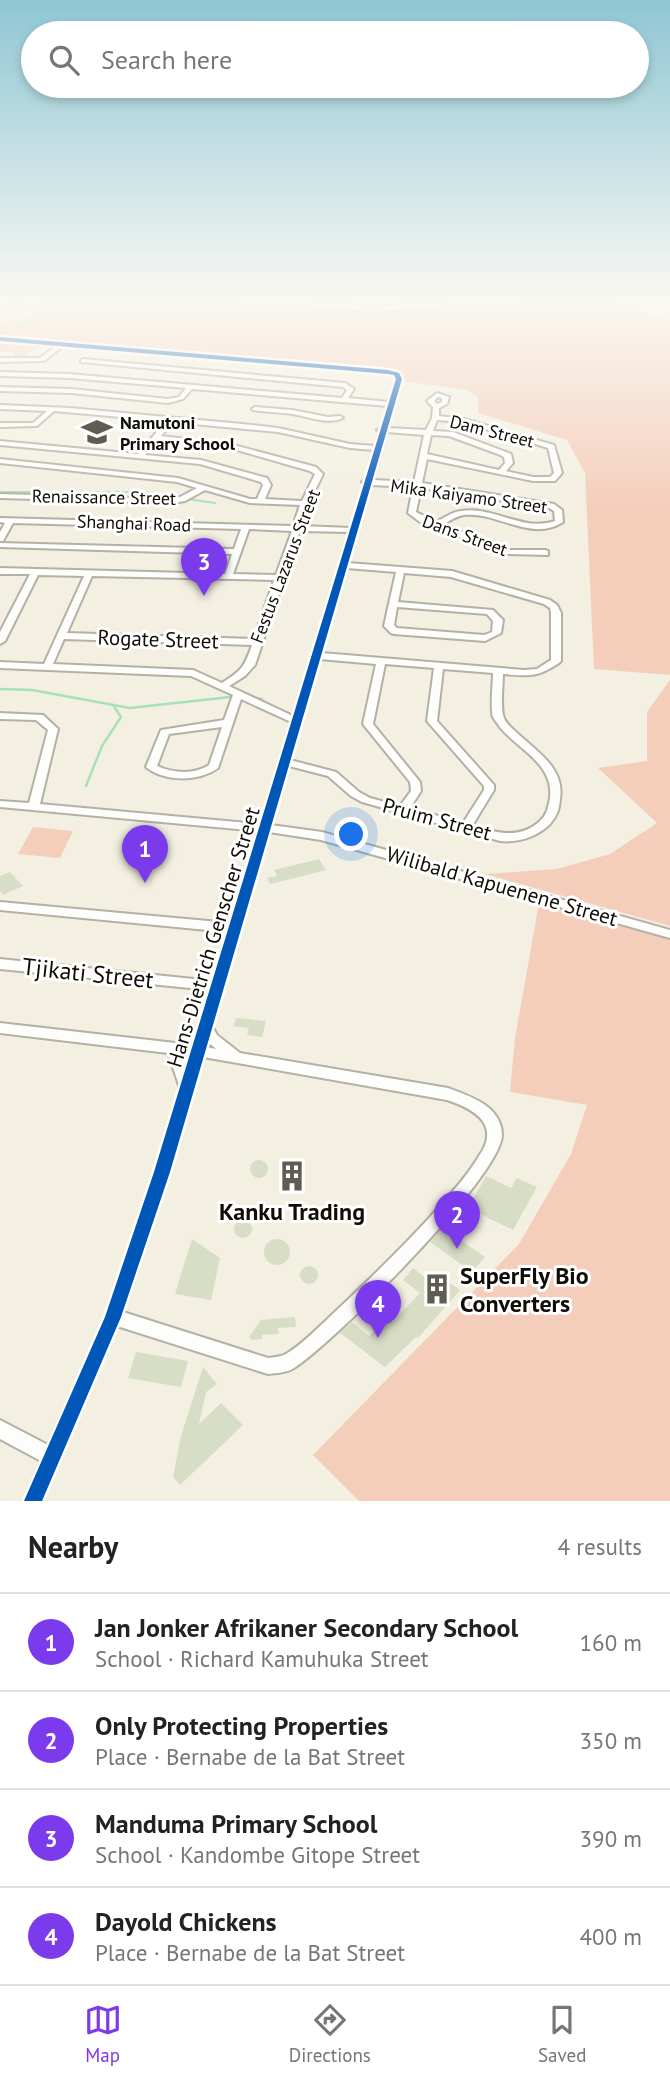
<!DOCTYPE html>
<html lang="en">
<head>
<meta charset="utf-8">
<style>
  body { margin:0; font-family:"PT Sans",sans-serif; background:#f2f2f2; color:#222 }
  .you { position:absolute; left:352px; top:835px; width:24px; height:24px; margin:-18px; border:5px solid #fff; border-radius:50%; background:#1a73e8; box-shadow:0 0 0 10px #1a73e833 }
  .badge { display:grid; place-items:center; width:46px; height:46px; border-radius:50%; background:#7c3aed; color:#fff; font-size:23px; font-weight:700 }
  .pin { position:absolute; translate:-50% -58px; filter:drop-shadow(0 2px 4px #0008) }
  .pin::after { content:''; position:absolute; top:37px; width:24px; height:21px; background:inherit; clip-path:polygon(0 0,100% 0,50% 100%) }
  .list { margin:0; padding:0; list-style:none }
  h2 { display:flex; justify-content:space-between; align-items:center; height:91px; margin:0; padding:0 28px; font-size:30px }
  h2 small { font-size:23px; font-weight:400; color:#767676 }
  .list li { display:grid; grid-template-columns:46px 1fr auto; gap:21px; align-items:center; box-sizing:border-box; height:98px; padding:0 28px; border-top:2px solid #e0e0e0 }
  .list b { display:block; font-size:26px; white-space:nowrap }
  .list p { margin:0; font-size:23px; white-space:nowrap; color:#767676 }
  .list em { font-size:23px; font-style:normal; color:#767676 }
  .icon { flex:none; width:38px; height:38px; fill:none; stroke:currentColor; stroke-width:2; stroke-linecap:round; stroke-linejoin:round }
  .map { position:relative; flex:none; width:670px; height:1501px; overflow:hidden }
  .search { position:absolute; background:#fff; box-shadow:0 4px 10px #0003; left:21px; right:21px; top:21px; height:77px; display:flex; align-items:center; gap:18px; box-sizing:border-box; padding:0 24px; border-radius:38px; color:#767676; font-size:26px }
  .sheet { height:483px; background:#fff }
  nav { display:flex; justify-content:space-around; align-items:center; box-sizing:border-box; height:98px; border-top:2px solid #e0e0e0; background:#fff; font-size:19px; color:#767676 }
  nav a { display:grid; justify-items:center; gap:4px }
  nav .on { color:#7c3aed }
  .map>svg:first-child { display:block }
  .green { fill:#f4cebb }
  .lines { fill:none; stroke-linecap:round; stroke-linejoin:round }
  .stream-far1 { stroke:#a8e1b6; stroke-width:2 }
  .stream { stroke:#a8e1b6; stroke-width:2.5 }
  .building { fill:#d8ddc6 }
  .minor-casing { stroke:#b3b0a6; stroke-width:4 }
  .major-casing { stroke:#aba292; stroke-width:4 }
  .minor { fill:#fdfdfb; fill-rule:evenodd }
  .major { fill:#ebe6df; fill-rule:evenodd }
  .cycleway-casing { stroke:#fff; stroke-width:5 }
  .cycleway { fill:#0057b8; fill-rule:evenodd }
  .labels { text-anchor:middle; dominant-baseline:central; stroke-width:6; stroke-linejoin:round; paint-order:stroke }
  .far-poi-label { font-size:18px; font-weight:bold; fill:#0f0d05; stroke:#fff; text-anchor:start }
  .far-street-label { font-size:18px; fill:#0f0d05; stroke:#fff }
  .street-label { font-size:21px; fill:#0f0d05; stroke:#fff }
  .near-street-label { font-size:24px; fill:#0f0d05; stroke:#fff }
  .near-poi-label { font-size:24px; font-weight:bold; fill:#0f0d05; stroke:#fff }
</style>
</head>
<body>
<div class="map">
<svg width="670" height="1501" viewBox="0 0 670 1501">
  <rect width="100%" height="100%" fill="#f3f0e2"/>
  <g class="green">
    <path d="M42,300H186L374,310L606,300L670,321V675L594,669L585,473L567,440L478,413V397L467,390L403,381L405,374L398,371L44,341L23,358H12L15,352H0V321C20,321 30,318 42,300Z"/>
    <polygon points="670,680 670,926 485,874 557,869 610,854 657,823 598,768 647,761 647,712"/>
    <polygon points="33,827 73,831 60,858 18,854"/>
    <polygon points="539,903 670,940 670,1501 359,1501 313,1455 519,1244 571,1154 587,1105 510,1092 515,1038"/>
  </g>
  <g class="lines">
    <g class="stream-far1">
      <polyline points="0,333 37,320 55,300"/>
      <polyline points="0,492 143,492 181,498"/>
      <polyline points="187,499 215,503"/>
    </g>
    <g class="stream">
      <polyline points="0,689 32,690 130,708 230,697"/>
      <polyline points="252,697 262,699"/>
      <polyline points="86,786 102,746 121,717 113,705"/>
    </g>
  </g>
  <g class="building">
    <polygon points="319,859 326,870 270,884 267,878 277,876 274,870"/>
    <polygon points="10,872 23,886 3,895 0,891 0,876"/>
    <polygon points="236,1018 266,1021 262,1037 247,1035 249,1028 233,1026"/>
    <circle cx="259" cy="1169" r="9"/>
    <circle cx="292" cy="1179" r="9"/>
    <polygon points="486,1176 511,1188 517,1178 537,1187 513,1230 468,1208"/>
    <circle cx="243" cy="1229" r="9"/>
    <polygon points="443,1228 485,1257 472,1272 430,1242"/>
    <circle cx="277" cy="1252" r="13"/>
    <polygon points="192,1239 220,1258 211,1300 175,1294"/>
    <circle cx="309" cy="1275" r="9"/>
    <polygon points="413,1268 440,1289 447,1281 460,1290 418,1338 416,1337 385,1367 340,1333 352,1322 369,1336 381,1326 366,1311 375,1305 393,1322 420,1293 403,1280"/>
    <polygon points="295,1317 296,1327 278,1328 279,1334 262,1335 262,1339 252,1340 249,1337 261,1320"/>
    <polygon points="136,1352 188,1361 181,1387 128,1378"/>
    <polygon points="203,1367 217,1384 206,1392 199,1424 221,1403 243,1425 180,1485 173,1477 181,1436"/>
  </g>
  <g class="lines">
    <g class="minor-casing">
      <g id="minor">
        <polygon points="0,303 21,304 24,306 21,308 0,307"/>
        <path d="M0,337L388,370L399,373L402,379L388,428L426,430L432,418L433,407L427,401L437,393L449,397L447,404L439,408V416L464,419L554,445L562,473L555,481H533L427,459L422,483L554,504L562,510L563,522C531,543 497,511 464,515C456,516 449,521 443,525L510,550H545L548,551V555L506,554L420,522L408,513L413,487L371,485L348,563L452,571L550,600L557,605L561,613V661L559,663C536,678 530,676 503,674C503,685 500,709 504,718C506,724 514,730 518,734C538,752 565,769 560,799C559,810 557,816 550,824C537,837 518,843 500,841L362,802L351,796L328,776L289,766L271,825L322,832L670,930V938L321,840L269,832L212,1026L217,1035L240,1053L448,1088C470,1096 501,1106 502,1134C504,1174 332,1344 294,1368C286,1373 277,1373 268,1374L117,1326L42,1501H24L41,1461L0,1439V1420L48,1445L105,1317L154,1172L180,1088L168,1053L0,1033V1023L193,1045L210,990L0,969V959L213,981L228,932L0,910V902L230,923L258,831L0,807V801L29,803L48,730L36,720L0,719V713L43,715L58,729L40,804L260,824L291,722L241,699L218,768C199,782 164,782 146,767L161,730L224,720L233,695L191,676L0,668V662L44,664L84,576L38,575L5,641L0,644V632L30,574H0V568L225,574L232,554L0,547V543L234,549L241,529L13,523L3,541H0V532L5,523L0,522V518L293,526L300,505L250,503L205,490L185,501L172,503L0,498V494L172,499L180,497L197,488L177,482L0,463V459L178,478L250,499H257L263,485L261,482L200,464L0,445V441L138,454L166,421L54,411L37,426L0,427V423H33L47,411L0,409V405L70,408L242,424L278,428L350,444L375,446L380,432L377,430L381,428L388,406L192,389L183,399L168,403L71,393L0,391V387L71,389L168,399L179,397L186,388L69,378L0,376V372L69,374L342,398L347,390L343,387L81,362V360L83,359L345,383L354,389L348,398L389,402L396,379L394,375L388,374L63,346L44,361L0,362V358H40L56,346L0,341ZM438,397L442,398V402L437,404L434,401ZM437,420L462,422L545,447L548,448L554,473L550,477H533L506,471L513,463L511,454L453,432L433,431ZM173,422L278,432L350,448L374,450L365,480L362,482L364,484L351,528L301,526L309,503L323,474L316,467L230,444L161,436ZM387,432L424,435L414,482L373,480ZM431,435L449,436L498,454L504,457L505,463L499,470L427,454ZM157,440L230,448L310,471L315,474L302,501L265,499L271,485L267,478L201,460L145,455ZM421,488L549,508L554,511L555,521C523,532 494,506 461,511C452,512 444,518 436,522L416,512ZM249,529L292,531L276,575L233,574ZM300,531L349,532L293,716L229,686L245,676L255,665ZM347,568L396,572L384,626L391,633L394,634L485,641L501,633L503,620L493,610L398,602L404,573L451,577L544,604L550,608L551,613V660L537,669L524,670L322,653ZM92,576L274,580L254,639L67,633ZM397,607L487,614L493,621L492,632L484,635L397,628L394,625ZM64,639L252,645C244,668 242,670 222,683L193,670L53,664ZM320,659L376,664L363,724L410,782L411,791L400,806L370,798L359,792L336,772L290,760ZM385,664L434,668L427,721L484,786V790L463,823L410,808L421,791L420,782L373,724ZM443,669L493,673C493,683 490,709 493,717C493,718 499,725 499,726C517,749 554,763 550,798C548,808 547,815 539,822C518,840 496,832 472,826L494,790V785L437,721ZM222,727L209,765C194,775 173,773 157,766L169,734ZM208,1042L216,1049L206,1047ZM182,1054L190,1055L187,1067ZM203,1057L447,1100C462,1105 485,1114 487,1132C488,1141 484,1149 479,1156C468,1175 453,1191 439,1207C407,1243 372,1277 337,1310C323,1323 300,1347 284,1355C279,1357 273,1357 268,1358L123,1312L170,1172Z"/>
        <path d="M255,407L292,410L328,417L340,416L343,418C328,425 309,417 293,414C280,412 266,412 253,410L252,409Z"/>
      </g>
    </g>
    <g class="major-casing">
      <polygon id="major" points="211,300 253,300 374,307 508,300 554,300 551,302 374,311 214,302"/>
    </g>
    <use href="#minor" class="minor"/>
    <use href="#major" class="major"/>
    <g class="cycleway-casing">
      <polygon id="cycleway" points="0,337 388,370 399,373 402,379 170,1172 121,1317 42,1501 24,1501 105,1317 154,1172 396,379 394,375 388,374 0,341"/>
    </g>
    <use href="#cycleway" class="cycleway"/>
  </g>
  <linearGradient id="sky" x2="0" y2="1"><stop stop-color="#8ec6d4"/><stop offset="0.59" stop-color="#faf8f2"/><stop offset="1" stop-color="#faf8f2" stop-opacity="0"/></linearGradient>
  <rect width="670" height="510" fill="url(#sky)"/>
  <defs>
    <g id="school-bare" transform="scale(2.415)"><path d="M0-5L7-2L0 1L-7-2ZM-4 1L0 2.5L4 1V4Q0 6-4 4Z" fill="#5f5c52" stroke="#fff" stroke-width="2.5" paint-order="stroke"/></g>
    <g id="building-bare" transform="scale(2.415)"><path d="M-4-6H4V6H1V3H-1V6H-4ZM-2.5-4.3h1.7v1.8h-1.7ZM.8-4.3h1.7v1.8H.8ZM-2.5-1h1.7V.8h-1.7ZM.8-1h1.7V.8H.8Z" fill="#5f5c52" stroke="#fff" stroke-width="2.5" paint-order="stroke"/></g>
  </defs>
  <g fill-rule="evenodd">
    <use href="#school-bare" x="97" y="432"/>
    <use href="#building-bare" x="292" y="1176"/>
    <use href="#building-bare" x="437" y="1289"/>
  </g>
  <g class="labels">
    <g class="far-poi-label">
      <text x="120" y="422">Namutoni<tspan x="120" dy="21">Primary School</tspan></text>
    </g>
    <g class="far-street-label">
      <text transform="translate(492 431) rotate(14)">Dam Street</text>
      <text transform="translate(469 496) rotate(8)">Mika Kaiyamo Street</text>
      <text transform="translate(104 497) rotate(1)">Renaissance Street</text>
      <text transform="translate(134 523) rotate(2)">Shanghai Road</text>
      <text transform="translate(465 535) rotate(20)">Dans Street</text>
      <text transform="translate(285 566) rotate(-69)">Festus Lazarus Street</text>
    </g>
    <g class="street-label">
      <text transform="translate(158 639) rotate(2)">Rogate Street</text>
      <text transform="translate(437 819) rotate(15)">Pruim Street</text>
      <text transform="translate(502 886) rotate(16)">Wilibald Kapuenene Street</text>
      <text transform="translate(213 937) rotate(-73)">Hans-Dietrich Genscher Street</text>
    </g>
    <g class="near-street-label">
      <text transform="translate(88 973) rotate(6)">Tjikati Street</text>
    </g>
    <g class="near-poi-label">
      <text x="292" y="1211">Kanku Trading</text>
      <text x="460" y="1275" text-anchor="start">SuperFly Bio<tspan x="460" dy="28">Converters</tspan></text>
    </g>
  </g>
</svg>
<div class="you"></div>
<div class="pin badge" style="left:145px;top:883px">1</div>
<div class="pin badge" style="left:457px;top:1249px">2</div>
<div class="pin badge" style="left:204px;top:596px">3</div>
<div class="pin badge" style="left:378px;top:1338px">4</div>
<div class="search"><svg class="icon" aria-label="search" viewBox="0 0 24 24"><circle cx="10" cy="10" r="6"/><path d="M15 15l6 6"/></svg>Search here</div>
</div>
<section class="sheet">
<h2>Nearby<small>4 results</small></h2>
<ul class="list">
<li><span class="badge">1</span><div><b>Jan Jonker Afrikaner Secondary School</b><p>School · Richard Kamuhuka Street</p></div><em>160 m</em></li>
<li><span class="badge">2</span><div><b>Only Protecting Properties</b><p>Place · Bernabe de la Bat Street</p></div><em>350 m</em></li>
<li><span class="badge">3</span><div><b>Manduma Primary School</b><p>School · Kandombe Gitope Street</p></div><em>390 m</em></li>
<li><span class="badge">4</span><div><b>Dayold Chickens</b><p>Place · Bernabe de la Bat Street</p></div><em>400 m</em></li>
</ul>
</section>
<nav>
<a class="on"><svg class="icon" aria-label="map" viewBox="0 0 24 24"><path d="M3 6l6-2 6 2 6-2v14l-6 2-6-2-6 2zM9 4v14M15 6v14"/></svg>Map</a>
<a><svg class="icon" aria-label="directions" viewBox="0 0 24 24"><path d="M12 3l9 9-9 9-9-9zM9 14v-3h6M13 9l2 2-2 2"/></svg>Directions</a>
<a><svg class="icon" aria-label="saved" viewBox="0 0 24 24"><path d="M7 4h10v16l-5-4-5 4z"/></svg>Saved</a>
</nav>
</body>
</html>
